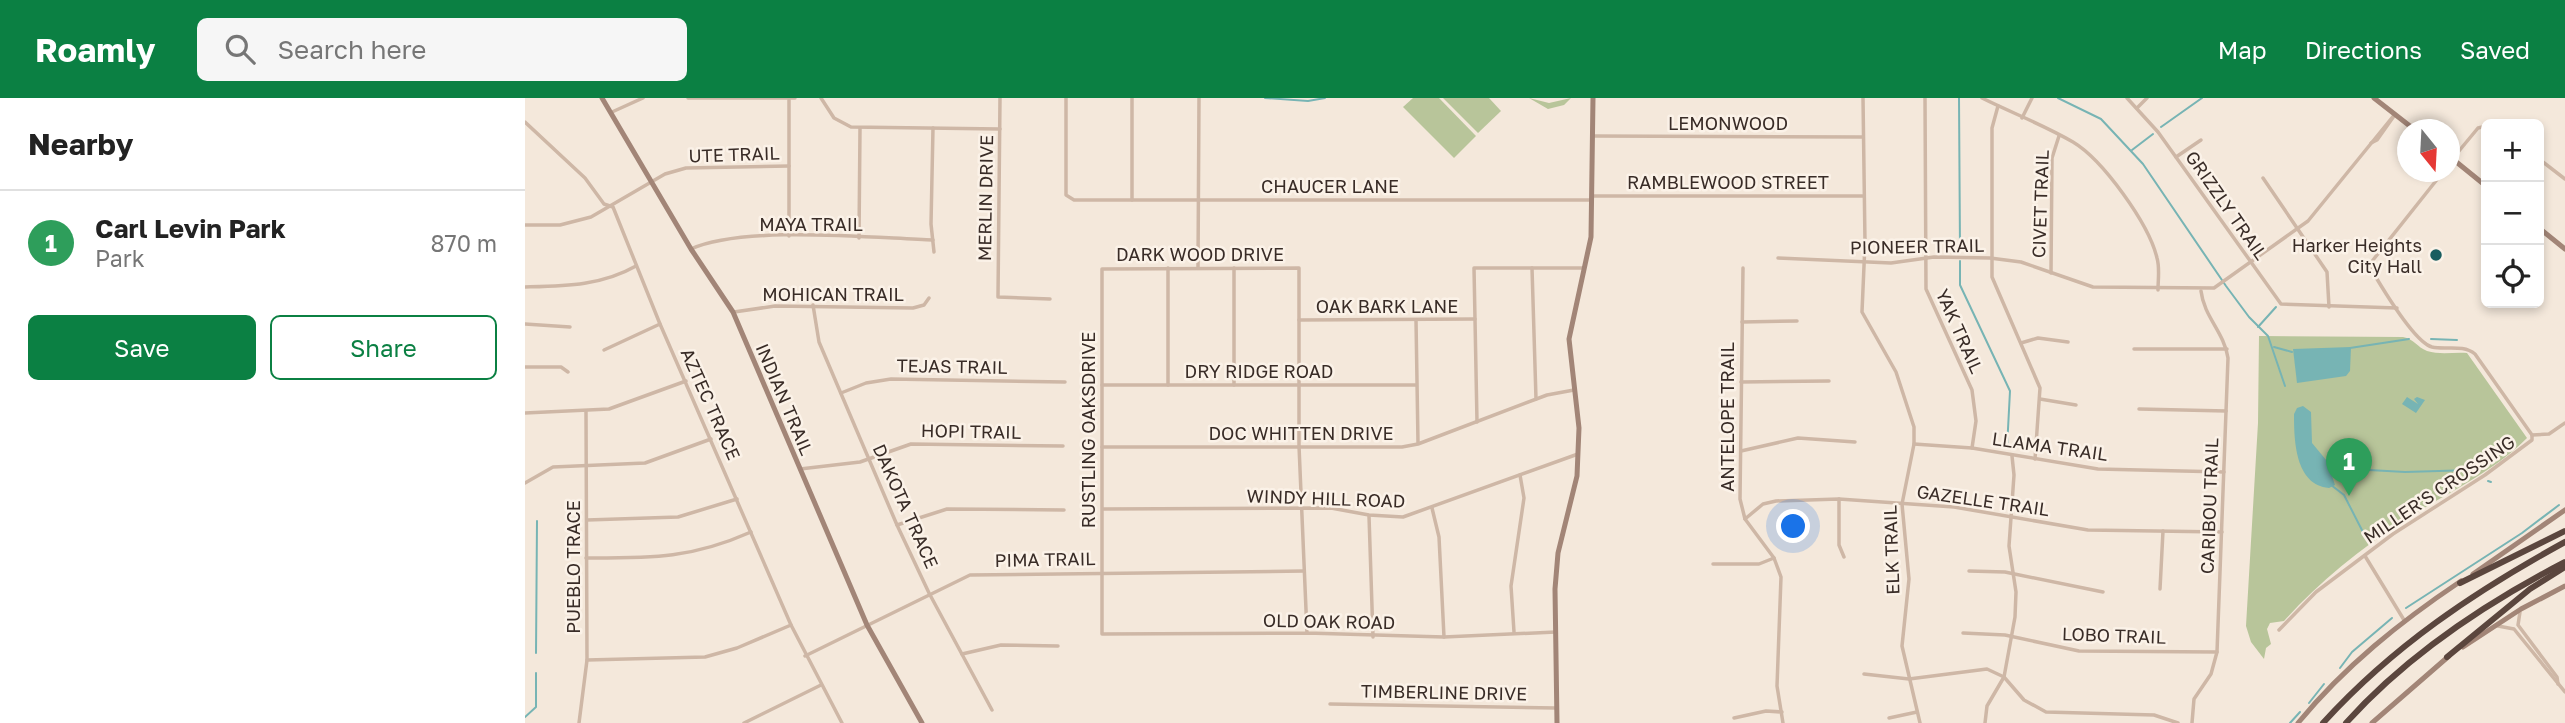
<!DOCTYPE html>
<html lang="en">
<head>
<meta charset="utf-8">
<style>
  body { margin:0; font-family:"Golos Text",sans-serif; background:#f6f6f6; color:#222 }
  .controls { position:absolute; right:21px; top:21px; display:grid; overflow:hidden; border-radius:10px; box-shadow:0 4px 10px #0003 }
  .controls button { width:63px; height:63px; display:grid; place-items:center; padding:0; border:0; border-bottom:2px solid #e0e0e0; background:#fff; color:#222; font:35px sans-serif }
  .compass { position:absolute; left:1872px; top:21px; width:63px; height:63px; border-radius:50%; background:#fff; box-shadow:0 4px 10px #0003; rotate:162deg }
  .you { position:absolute; left:1269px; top:429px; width:24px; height:24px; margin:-18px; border:5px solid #fff; border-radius:50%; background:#1a73e8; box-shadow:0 0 0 10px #1a73e833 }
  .badge { display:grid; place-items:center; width:46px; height:46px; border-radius:50%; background:#0b8043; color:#fff; font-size:23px; font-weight:700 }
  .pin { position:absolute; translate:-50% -58px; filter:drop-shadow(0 2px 4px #0008) }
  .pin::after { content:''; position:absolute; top:37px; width:24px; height:21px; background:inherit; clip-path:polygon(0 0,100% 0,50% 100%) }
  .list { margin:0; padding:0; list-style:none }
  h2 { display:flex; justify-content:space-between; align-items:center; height:91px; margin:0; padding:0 28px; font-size:30px }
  h2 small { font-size:23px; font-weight:400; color:#767676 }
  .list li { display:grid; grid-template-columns:46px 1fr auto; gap:21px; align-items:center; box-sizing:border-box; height:105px; padding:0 28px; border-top:2px solid #e0e0e0 }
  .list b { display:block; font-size:26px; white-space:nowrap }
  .list p { margin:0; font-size:23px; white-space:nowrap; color:#767676 }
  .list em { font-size:23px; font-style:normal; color:#767676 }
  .actions { display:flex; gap:14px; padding:21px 28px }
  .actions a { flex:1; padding:16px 0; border:2px solid #0b8043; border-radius:10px; text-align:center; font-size:24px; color:#0b8043 }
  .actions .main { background:#0b8043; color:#fff }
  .icon { flex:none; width:38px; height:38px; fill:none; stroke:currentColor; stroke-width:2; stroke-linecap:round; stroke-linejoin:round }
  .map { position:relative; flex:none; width:2040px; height:625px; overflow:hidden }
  header { display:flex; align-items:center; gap:42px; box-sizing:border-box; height:98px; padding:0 35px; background:#0b8043; color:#fff }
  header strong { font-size:33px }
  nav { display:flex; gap:38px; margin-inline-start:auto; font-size:24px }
  .search { width:490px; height:63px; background:#f6f6f6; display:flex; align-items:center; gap:18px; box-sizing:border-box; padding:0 24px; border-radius:10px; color:#767676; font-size:26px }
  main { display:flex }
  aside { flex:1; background:#fff }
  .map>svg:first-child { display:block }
  .green { fill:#b8c59a }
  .water { fill:#77b4b4 }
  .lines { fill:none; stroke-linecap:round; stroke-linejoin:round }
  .stream { stroke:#77b4b4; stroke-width:2 }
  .street { stroke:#ceb7a6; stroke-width:3.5 }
  .secondary { stroke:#a28577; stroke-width:5 }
  .highway { stroke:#5b463e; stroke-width:6 }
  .poi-dot { fill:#195d5f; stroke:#fbf2e8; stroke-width:2.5 }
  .labels { text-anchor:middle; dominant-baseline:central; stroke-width:5; stroke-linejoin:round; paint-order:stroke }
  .street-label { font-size:18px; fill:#392c27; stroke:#fbf2e8 }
  .poi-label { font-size:18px; fill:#392c27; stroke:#fbf2e8; text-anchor:end }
</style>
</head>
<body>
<header>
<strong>Roamly</strong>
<div class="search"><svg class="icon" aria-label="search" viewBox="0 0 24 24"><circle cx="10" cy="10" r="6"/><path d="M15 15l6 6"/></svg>Search here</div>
<nav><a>Map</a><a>Directions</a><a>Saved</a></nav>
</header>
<main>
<aside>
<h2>Nearby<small></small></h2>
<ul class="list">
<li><span class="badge" style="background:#2e9e5b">1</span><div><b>Carl Levin Park</b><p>Park</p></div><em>870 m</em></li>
</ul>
<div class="actions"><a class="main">Save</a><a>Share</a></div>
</aside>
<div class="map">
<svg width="2040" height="625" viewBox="0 0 2040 625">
  <rect width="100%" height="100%" fill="#f4e8db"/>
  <g class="green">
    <polygon points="888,0 914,0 951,38 929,60 878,9"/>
    <polygon points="918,0 964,0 976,13 953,35"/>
    <polygon points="1004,0 1024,5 1046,0 1039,7 1023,11"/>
    <path d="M1734,238L1878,239C1889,241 1892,249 1902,253C1915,257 1929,254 1942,255L2002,340C1969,374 1918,397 1878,423C1835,451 1793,485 1759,523L1745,525L1742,531L1746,546L1741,550L1739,561L1726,544L1721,528L1733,325Z"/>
  </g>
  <g class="water">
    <polygon points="1826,249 1825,273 1821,278 1772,285 1768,251"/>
    <polygon points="1882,299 1893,306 1889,301 1892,299 1900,302 1891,315 1877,306"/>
    <path d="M1778,308L1786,314L1787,345L1802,363L1810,387L1804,390C1770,387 1769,342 1769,316L1772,310Z"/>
  </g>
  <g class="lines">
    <g class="stream">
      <polyline points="740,0 783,3 800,0"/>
      <polyline points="1434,0 1435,153"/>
      <polyline points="1533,0 1576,21 1618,66 1701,188 1724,219 1743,238 1760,288"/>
      <polyline points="1636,29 1677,0"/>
      <polyline points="1607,52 1628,36"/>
      <polyline points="1435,163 1435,187 1485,293 1482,350"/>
      <polyline points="1733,229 1751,209"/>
      <polyline points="1906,241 1932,242"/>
      <polyline points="1749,249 1767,254"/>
      <polyline points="1825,250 1884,241"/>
      <polyline points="1806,373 1826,371 1880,374 1948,372"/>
      <polyline points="1963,383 1966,384"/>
      <polyline points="1806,387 1819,397 1841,440"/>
      <polyline points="1881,510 1997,435 2034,407"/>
      <polyline points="11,555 12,423"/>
      <polyline points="1815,570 1827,554 1867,520"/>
      <polyline points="1784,605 1799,586"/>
      <polyline points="0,619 11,609 11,575"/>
      <polyline points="1765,625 1775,614"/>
    </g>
    <g class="street">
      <polyline points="163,0 270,0"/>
      <polyline points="296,0 309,20 326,29 475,31"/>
      <polyline points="475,0 473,199 525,201"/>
      <polyline points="541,0 541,97 549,102 1066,102"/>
      <polyline points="1338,0 1340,145 1337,214 1371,274 1389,329 1389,346 1377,406 1384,481 1377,548 1395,625"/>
      <polyline points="1400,0 1401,191 1447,292 1451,323 1447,350"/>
      <path d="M1457,0C1487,15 1519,27 1548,44C1578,62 1624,126 1632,160C1635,170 1633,181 1633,192"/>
      <polyline points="1602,0 1633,34 1756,206 1872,210"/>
      <polyline points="1473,8 1467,30 1467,179 1515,290 1510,361"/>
      <polyline points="1612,10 1622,0"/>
      <polyline points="87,14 118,0"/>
      <polyline points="1497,20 1507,0"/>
      <polyline points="0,24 60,80 79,106 88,109 135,226 266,527 317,625"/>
      <polyline points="408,30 406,126 409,154"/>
      <polyline points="1068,38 1338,39"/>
      <polyline points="1846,45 1852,42 1869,18"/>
      <polyline points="1651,59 1676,42"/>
      <polyline points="2014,61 2040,81"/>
      <polyline points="1924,65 1953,30 1970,26"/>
      <polyline points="1738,80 1802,174 1804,209"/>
      <polyline points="1067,98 1338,98"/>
      <polyline points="607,102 607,0"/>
      <polyline points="0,127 35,127 66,119 140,76 161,70 264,68"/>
      <polyline points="264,138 264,2"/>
      <polyline points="334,140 335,30"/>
      <path d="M166,151C219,127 347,140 408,142"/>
      <polyline points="1253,160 1366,165 1409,159 1465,160 1496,164 1568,189 1689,190 1783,123 1870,16"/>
      <polyline points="673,169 674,0"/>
      <polyline points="643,170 643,287"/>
      <polyline points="1007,170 1011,301"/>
      <polyline points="1218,170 1215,401 1220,421 1249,460 1256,479 1252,588 1258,625"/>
      <polyline points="1526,175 1527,60 1534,38"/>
      <path d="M0,189C39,188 76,188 111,168"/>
      <polyline points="288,207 294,244 372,427 404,495 467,612"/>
      <polyline points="209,214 250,208 388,210 399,207 404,200"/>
      <polyline points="774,222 950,221"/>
      <polyline points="891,222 893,345"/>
      <polyline points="1217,224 1272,223"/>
      <polyline points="0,226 45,229"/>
      <polyline points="1496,245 1513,240 1543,244"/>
      <polyline points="1609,251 1702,251"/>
      <polyline points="79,252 135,226"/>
      <polyline points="0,269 36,269 43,274"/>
      <polyline points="1216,284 1304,283"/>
      <polyline points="577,287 891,287"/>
      <polyline points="709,287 709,170"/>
      <polyline points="316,295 341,285 366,281 540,284"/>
      <polyline points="1515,301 1551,307"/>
      <polyline points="1614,311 1701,313"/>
      <polyline points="0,315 84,311 161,283"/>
      <polyline points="952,324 949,170 1059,170"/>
      <polyline points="2007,337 2024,336 2040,325"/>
      <polyline points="1389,346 1447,350 1573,371 1699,374"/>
      <polyline points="577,349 877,349 893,346 1022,297 1049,292"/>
      <polyline points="1216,353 1273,340 1330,344"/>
      <polyline points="275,371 335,364 386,346 538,348"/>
      <polyline points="0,385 28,369 120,365 186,341"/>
      <polyline points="1314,401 1314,447 1319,459"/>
      <polyline points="907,410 914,439 919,539"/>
      <polyline points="578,411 806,410 844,417 878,419 1053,356"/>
      <polyline points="844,418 848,539"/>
      <polyline points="1220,421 1238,406 1251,403 1314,401 1429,409 1563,432 1697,434"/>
      <polyline points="62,422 153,419 212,401"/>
      <polyline points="372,427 422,411 539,412"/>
      <polyline points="1840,458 1879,522"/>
      <path d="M61,460C126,460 165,461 226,434"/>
      <polyline points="1188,466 1234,466 1249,460"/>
      <polyline points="1444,473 1480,474 1578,494"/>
      <polyline points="1635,491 1638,433"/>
      <polyline points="1995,514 1993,527 2032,579 2033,586"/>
      <polyline points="1973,528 1989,531 2040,594"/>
      <path d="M1754,532L1791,494L1868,436L1960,377L2007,342V337L1950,256C1938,246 1921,252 1907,249C1889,244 1856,188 1846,171L1848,162L1918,74"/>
      <polyline points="989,534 986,488 999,400 995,377"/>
      <polyline points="782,535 774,348 774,170 577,171 577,536 782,535 919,539 1031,534"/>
      <polyline points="1438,535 1480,537 1554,553 1692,554"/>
      <polyline points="437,556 476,547 533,548"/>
      <polyline points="280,558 445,477 779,473"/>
      <polyline points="62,562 180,559 212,550 266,527"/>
      <polyline points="1339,576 1384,581 1462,571 1479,579 1499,602 1521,614 1629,617 1653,625"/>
      <polyline points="805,606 1031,610"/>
      <polyline points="1209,620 1241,613 1257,614"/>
      <polyline points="1364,620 1392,614"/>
      <polyline points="54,625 62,562 61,313"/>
      <polyline points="219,625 296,587"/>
      <polyline points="1460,625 1462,608 1479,579 1490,519 1491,494 1484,448 1489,377 1487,358"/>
      <path d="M1667,625L1669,601L1686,576L1692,554L1703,260C1699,234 1679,219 1676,193"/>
    </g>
    <g class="secondary">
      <polyline points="77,0 166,151 208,214 342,527 397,625"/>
      <polyline points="1849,0 1890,32"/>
      <polyline points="1924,58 1961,88"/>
      <polyline points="2014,130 2040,151"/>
      <polyline points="1948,476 2040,412"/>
      <polyline points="1938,549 1996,511 2040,488"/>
      <polyline points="1032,625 1030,491 1033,455 1052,378 1054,330 1044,241 1066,139 1068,0"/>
      <path d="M1773,625C1820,568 1875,524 1936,483"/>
      <polyline points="1847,625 1924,558"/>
    </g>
    <g class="highway">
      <polyline points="1935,485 2040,433"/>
      <polyline points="1922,559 2005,491 2040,469"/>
      <path d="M1798,625C1868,548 1949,494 2040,444"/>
      <path d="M1821,625C1882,557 1959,506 2040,464"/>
    </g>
  </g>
  <circle class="poi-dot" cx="1911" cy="157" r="7"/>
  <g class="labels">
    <g class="street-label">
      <text x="1203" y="25">LEMONWOOD</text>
      <text transform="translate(209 56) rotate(-2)">UTE TRAIL</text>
      <text x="1203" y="84">RAMBLEWOOD STREET</text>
      <text x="805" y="88">CHAUCER LANE</text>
      <text transform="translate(460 100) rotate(-89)">MERLIN DRIVE</text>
      <text transform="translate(1515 106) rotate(-88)">CIVET TRAIL</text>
      <text transform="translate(1702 107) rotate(55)">GRIZZLY TRAIL</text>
      <text x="286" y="126">MAYA TRAIL</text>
      <text transform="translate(1392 148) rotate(-1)">PIONEER TRAIL</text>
      <text x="675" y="156">DARK WOOD DRIVE</text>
      <text x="308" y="196">MOHICAN TRAIL</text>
      <text x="862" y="208">OAK BARK LANE</text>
      <text transform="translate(1435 233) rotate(66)">YAK TRAIL</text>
      <text transform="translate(427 268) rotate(1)">TEJAS TRAIL</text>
      <text x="734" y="273">DRY RIDGE ROAD</text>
      <text transform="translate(260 301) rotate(67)">INDIAN TRAIL</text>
      <text transform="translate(186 306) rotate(66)">AZTEC TRACE</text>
      <text transform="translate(1202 319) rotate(-90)">ANTELOPE TRAIL</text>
      <text transform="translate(563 332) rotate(-90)">RUSTLING OAKSDRIVE</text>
      <text transform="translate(446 333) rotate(1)">HOPI TRAIL</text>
      <text x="776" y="335">DOC WHITTEN DRIVE</text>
      <text transform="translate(1525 348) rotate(8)">LLAMA TRAIL</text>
      <text transform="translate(1914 391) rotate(-34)">MILLER'S CROSSING</text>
      <text transform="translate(801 400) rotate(2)">WINDY HILL ROAD</text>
      <text transform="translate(1458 402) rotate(8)">GAZELLE TRAIL</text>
      <text transform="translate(381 408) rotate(66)">DAKOTA TRACE</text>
      <text transform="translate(1684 408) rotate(-88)">CARIBOU TRAIL</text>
      <text transform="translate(1366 452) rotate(-92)">ELK TRAIL</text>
      <text transform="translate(520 461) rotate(-1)">PIMA TRAIL</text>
      <text transform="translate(48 469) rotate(-90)">PUEBLO TRACE</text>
      <text transform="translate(804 523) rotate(1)">OLD OAK ROAD</text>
      <text transform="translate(1589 537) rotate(2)">LOBO TRAIL</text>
      <text transform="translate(919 594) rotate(1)">TIMBERLINE DRIVE</text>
    </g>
    <g class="poi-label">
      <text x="1897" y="147">Harker Heights<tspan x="1897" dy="21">City Hall</tspan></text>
    </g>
  </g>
</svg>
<div class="controls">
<button>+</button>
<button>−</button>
<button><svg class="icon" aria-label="locate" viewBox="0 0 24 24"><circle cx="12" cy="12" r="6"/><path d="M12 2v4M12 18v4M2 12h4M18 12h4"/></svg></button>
</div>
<svg class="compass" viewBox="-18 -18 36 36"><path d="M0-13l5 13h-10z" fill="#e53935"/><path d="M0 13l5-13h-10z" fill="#767676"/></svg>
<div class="you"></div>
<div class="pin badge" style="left:1824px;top:398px;background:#2e9e5b">1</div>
</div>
</main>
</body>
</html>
